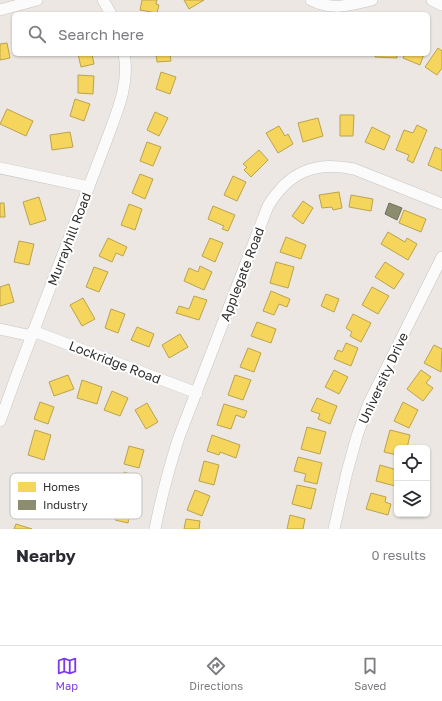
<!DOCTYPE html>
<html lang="en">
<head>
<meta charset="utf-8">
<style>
  body { margin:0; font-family:"Golos Text",sans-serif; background:#f7f7f7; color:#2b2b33 }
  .controls { position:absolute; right:12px; bottom:12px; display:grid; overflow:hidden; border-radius:6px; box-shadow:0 1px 3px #0004 }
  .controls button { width:36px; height:36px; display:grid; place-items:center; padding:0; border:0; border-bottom:1px solid #e1e1e2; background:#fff; color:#2b2b33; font:20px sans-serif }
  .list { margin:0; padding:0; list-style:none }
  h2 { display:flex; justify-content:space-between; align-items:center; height:52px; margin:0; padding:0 16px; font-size:17px }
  h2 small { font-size:13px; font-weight:400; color:#7c7c81 }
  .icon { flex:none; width:22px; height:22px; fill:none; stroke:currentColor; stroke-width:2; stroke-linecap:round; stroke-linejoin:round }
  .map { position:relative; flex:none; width:442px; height:529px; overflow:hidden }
  .search { position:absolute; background:#fff; box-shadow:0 1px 3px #0004; left:12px; right:12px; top:12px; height:44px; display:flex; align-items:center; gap:10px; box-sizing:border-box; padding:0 14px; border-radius:6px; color:#7c7c81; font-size:15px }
  .sheet { height:116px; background:#fff }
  nav { display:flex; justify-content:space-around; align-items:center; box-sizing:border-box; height:56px; border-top:1px solid #e1e1e2; background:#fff; font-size:11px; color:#7c7c81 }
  nav a { display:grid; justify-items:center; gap:2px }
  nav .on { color:#7c3aed }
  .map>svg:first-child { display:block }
  .homes { fill:#f6d55c; stroke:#baa34e }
  .industry { fill:#8c8c6e; stroke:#70705a }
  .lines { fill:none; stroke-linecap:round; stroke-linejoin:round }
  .minor-casing { stroke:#c5c4c3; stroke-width:12 }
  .minor { stroke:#fcfbfb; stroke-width:11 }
  .labels { text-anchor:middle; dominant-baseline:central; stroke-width:4; stroke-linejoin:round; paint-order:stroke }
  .street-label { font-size:13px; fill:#2d2d2d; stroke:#fff }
  .key { fill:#fff; stroke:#c0c0c0; stroke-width:1 }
  .key-label { font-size:11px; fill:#2d2d2d }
</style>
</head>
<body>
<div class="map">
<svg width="442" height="529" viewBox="0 0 442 529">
  <rect width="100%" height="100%" fill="#ece7e2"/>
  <g class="homes">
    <polygon points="142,0 157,0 156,4 159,5 157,13 140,10"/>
    <polygon points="184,0 204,0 189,9"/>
    <polygon points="7,43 10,58 0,60 0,44"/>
    <polygon points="438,48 442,51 442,68 437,75 425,67"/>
    <polygon points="78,54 92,54 94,64 81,67"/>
    <polygon points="156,54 170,54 171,61 157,62"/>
    <polygon points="376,54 397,54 397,58 375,57"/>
    <polygon points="405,54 424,54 420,65 403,58"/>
    <polygon points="161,72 176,77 170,94 156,89"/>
    <polygon points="78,75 94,76 93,94 78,93"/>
    <polygon points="75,99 90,104 84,121 70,116"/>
    <polygon points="7,109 33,121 26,136 0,124"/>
    <polygon points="155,112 168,118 159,136 147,130"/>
    <polygon points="340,115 354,115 353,136 340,136"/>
    <polygon points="318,118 323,136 303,142 298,123"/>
    <polygon points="417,125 427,130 413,163 407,160 409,155 396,150 404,130 413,133"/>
    <polygon points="279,126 285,136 288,134 293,144 278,153 266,133"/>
    <polygon points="372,127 390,136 384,150 365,142"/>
    <polygon points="70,132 73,147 52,150 50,135"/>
    <polygon points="147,142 161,147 153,166 140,161"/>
    <polygon points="435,147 442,150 442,171 428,165"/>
    <polygon points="259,150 268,160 251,177 244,170 247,167 243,164"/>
    <polygon points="140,174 153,179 145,199 132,193"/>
    <polygon points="233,176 246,182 237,201 224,195"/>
    <polygon points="339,192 342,208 333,210 332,207 322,208 319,195"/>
    <polygon points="351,195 373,199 371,211 349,207"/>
    <polygon points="39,197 46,220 30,225 23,202"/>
    <polygon points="303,201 313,208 303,224 292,216"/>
    <polygon points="0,203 4,203 5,217 0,217"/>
    <polygon points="129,204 142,209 135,230 121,225"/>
    <polygon points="213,206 235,215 228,231 222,229 224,226 208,219"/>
    <polygon points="404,210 426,219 421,232 399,223"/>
    <polygon points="388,232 405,242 407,238 417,244 408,260 381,244"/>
    <polygon points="286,237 306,245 301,259 280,252"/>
    <polygon points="108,238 127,247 123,256 116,253 112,262 99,256"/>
    <polygon points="210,238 223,243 215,262 202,256"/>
    <polygon points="19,241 34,244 29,265 14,262"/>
    <polygon points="276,262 294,267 288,288 270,283"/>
    <polygon points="385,262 404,274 394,289 375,277"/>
    <polygon points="200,266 212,272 204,290 184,281 189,268 198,272"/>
    <polygon points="94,267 108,272 99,292 86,287"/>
    <polygon points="9,284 14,302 0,306 0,287"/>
    <polygon points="372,287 389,296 378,314 362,305"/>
    <polygon points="271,291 290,299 287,307 279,304 274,315 263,311"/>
    <polygon points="326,294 339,299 334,312 321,306"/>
    <polygon points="194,296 207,300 199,320 176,313 179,306 189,309"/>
    <polygon points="83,298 95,319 82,326 70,305"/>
    <polygon points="111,309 125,314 118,333 105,328"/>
    <polygon points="353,314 371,323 361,342 350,336 352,332 346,328"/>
    <polygon points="257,322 276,329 271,343 251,336"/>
    <polygon points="137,327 154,334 149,347 131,340"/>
    <polygon points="180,334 188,347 169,358 162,345"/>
    <polygon points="346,343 358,348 351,366 334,359 338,350 342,352"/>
    <polygon points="434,345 442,349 441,372 424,363"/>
    <polygon points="248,348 261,353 254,372 240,367"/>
    <polygon points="334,370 348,377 339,394 325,387"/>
    <polygon points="421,370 431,377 426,383 433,388 423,401 407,389"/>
    <polygon points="68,375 74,389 54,396 49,382"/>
    <polygon points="235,375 251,380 243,400 228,395"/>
    <polygon points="82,380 102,387 97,404 77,398"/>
    <polygon points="112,391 128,398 120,416 104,410"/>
    <polygon points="317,398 337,406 330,424 318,419 320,414 311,411"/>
    <polygon points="40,402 54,407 48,424 34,419"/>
    <polygon points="403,402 418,410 409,428 394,421"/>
    <polygon points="147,403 158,422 146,429 135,410"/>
    <polygon points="224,404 247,411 244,418 236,415 231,429 217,425"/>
    <polygon points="307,427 326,432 320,454 301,449"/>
    <polygon points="35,430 51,435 44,460 28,455"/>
    <polygon points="390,430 410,435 407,448 397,448 397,455 384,452"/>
    <polygon points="212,435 240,445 236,458 220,452 219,455 207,451"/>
    <polygon points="129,446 144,450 139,468 124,464"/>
    <polygon points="298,457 322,463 317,484 304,481 306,474 294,471"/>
    <polygon points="204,461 219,465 214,485 199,481"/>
    <polygon points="380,465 397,470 397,479 395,486 376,481"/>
    <polygon points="124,472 137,476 132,495 119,492"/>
    <polygon points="297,485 316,489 311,509 292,504"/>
    <polygon points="195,490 210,496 202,516 187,510"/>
    <polygon points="371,493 386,497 385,502 391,504 388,515 366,509"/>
    <polygon points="119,502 131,505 128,523 115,520"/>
    <polygon points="290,515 305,519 303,529 287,529"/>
    <polygon points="186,519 200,521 199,529 184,529"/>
    <polygon points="16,524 32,529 14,529"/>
  </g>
  <polygon class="industry" points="389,203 402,208 397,220 385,214"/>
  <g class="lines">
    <g class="minor-casing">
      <g id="minor">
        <polyline points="103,0 111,14"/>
        <path d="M311,0C332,11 350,5 372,0"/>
        <polyline points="432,0 442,5"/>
        <polyline points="0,10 37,0"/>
        <polyline points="0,168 89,187"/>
        <polyline points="0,329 32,336"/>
        <polyline points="33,331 197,393"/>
        <path d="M0,421L16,377L107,139C117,112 130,83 124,54"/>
        <path d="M155,529C161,498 169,468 179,437L268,206C289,172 314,161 354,169L442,204"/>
        <polyline points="334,529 347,472 357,436 368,405 442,257"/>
      </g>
    </g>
    <use href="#minor" class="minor"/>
  </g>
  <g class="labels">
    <g class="street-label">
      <text transform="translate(69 239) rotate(-69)">Murrayhill Road</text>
      <text transform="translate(242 274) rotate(-69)">Applegate Road</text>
      <text transform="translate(115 362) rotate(21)">Lockridge Road</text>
      <text transform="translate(383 378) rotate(-65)">University Drive</text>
    </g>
  </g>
  <rect x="10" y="473" width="132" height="46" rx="6" class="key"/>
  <rect x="18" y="482" width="18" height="10" fill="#f6d55c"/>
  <rect x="18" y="500" width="18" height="10" fill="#8c8c6e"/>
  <g class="key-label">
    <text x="43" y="491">Homes</text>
    <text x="43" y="509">Industry</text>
  </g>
</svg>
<div class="controls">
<button><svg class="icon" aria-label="locate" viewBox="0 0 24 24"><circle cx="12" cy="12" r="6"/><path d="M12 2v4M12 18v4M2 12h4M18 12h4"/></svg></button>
<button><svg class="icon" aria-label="layers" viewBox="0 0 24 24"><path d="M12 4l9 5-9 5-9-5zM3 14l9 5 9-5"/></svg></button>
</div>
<div class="search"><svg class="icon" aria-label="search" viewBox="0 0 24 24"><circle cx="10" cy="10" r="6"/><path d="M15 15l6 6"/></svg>Search here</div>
</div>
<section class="sheet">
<h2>Nearby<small>0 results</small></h2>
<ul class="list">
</ul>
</section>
<nav>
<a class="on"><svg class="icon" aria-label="map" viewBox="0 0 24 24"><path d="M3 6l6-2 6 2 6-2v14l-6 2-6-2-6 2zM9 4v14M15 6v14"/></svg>Map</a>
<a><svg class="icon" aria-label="directions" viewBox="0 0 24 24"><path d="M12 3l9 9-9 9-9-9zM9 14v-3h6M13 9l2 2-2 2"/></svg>Directions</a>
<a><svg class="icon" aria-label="saved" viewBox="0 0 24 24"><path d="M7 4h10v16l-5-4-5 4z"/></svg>Saved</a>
</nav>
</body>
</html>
